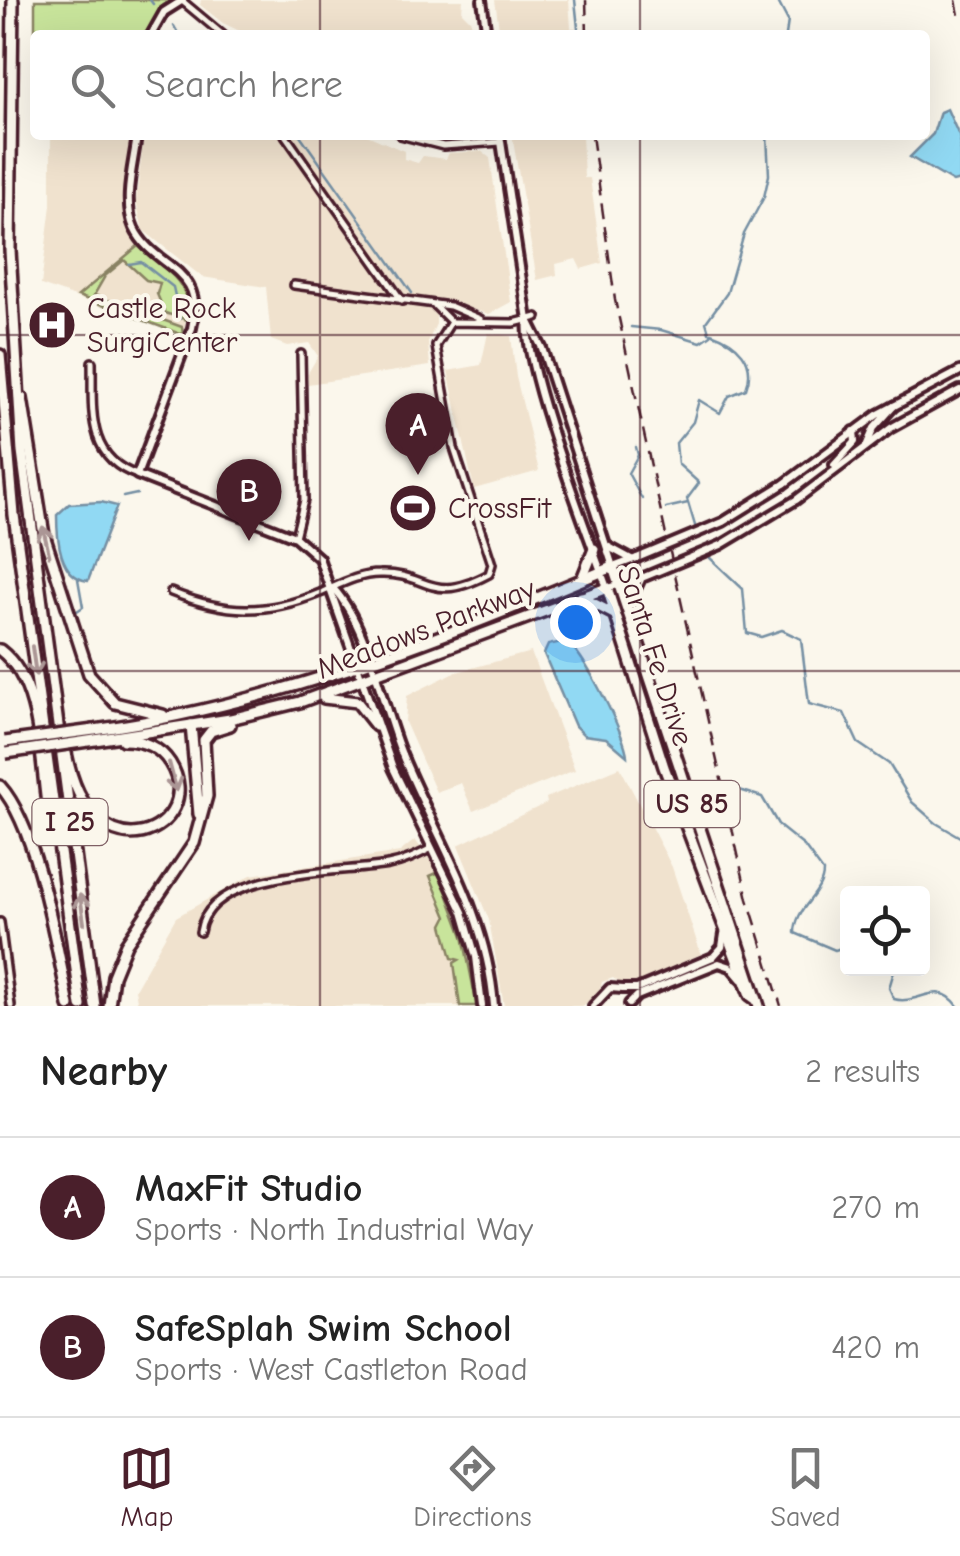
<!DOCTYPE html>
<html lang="en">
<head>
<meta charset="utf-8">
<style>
  body { margin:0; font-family:"Comic Neue",sans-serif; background:#f6f6f6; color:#222 }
  .controls { position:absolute; right:30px; bottom:30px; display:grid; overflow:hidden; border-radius:10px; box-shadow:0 10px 40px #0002 }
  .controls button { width:90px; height:90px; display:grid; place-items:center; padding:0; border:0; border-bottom:2px solid #e0e0e0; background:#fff; color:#222; font:50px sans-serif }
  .you { position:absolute; left:575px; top:622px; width:35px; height:35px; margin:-25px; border:8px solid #fff; border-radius:50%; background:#1a73e8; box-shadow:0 0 0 15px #1a73e833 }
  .badge { display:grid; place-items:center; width:65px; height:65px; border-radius:50%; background:#4a1f2b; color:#fff; font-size:32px; font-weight:700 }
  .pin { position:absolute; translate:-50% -82px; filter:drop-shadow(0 2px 5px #0008) }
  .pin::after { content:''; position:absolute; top:52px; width:35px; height:30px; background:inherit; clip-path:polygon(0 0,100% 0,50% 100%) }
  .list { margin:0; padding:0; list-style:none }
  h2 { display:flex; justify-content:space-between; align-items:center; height:130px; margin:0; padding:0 40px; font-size:42px }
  h2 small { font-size:32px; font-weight:400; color:#767676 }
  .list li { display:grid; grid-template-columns:65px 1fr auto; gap:30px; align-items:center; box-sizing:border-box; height:140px; padding:0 40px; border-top:2px solid #e0e0e0 }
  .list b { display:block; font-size:38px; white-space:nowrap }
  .list p { margin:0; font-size:32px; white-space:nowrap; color:#767676 }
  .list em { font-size:32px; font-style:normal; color:#767676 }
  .icon { flex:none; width:55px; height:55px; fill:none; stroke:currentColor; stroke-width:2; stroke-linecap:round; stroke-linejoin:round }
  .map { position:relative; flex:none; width:960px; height:1006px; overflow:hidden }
  .search { position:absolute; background:#fff; box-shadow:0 10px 40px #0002; left:30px; right:30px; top:30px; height:110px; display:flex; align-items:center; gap:25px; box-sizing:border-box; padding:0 35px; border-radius:10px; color:#767676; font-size:38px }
  .sheet { height:410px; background:#fff }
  nav { display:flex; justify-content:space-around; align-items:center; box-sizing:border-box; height:140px; border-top:2px solid #e0e0e0; background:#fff; font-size:28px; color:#767676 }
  nav a { display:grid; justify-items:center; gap:5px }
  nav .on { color:#4a1f2b }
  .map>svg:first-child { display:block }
  .built { fill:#f0e2ce }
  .green { fill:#c8e49b; stroke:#898263; stroke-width:2.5 }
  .water { fill:#91d9f3; stroke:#758fa3; stroke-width:2.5 }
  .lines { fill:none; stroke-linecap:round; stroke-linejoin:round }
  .stream { stroke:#758fa3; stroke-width:2.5 }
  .street-casing { stroke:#4a1f2b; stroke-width:12 }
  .secondary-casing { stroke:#4a1f2b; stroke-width:14 }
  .highway-casing { stroke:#4a1f2b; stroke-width:16 }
  .street { stroke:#fbf7ec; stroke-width:5 }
  .secondary { stroke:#fbf7ec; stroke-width:6 }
  .highway { stroke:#fbf7ec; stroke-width:9 }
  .rail { stroke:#4a1f2b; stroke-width:2.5; stroke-dasharray:15 8; stroke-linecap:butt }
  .secondary-bridge-casing { stroke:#4a1f2b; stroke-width:14; stroke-linecap:butt }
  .highway-bridge-casing { stroke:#4a1f2b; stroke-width:16; stroke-linecap:butt }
  .secondary-bridge { stroke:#fbf7ec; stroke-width:6 }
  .highway-bridge { stroke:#fbf7ec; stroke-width:9 }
  .oneway { stroke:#ab9695 }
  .grid { fill:none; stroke:#4a1f2b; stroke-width:2.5; stroke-opacity:0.55 }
  .labels { text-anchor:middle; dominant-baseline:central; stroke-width:8; stroke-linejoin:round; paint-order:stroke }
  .shield { fill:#fbf7ec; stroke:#7f6065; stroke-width:2.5 }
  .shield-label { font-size:28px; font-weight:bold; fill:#4a1f2b }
  .poi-label { font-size:30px; fill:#4a1f2b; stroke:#fbf7ec; text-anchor:start }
  .street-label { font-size:30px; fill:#4a1f2b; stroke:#fbf7ec }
</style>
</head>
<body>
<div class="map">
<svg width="960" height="1006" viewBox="0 0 960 1006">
  <rect width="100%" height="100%" fill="#fbf7ec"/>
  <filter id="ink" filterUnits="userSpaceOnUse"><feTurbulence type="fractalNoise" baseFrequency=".01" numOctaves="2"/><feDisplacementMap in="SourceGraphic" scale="20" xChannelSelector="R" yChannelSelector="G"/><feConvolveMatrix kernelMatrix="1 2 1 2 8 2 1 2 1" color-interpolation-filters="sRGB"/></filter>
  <g filter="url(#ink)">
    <g class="built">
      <polygon points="201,0 463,0 462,12 471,21 473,35 248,35 223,23 200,5"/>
      <polygon points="495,0 569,0 571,28 576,28 576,35 500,35"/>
      <polygon points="51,135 131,135 122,207 126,223 138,246 182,285 188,309 183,335 41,285 51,205"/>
      <polygon points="144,135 367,135 404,151 404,159 418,163 423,156 446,159 449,153 481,151 490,158 511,302 489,314 436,299 436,324 428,342 430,366 308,384 308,373 318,356 309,343 287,346 271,340 266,287 202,277 143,230 136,201"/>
      <polygon points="512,135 582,135 584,178 590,178 602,263 581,269 576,259 556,264 557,275 537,280"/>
      <polygon points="488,333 511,336 516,377 539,471 474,489 448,371 481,365"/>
      <polygon points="531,652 575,770 473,811 461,783 436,792 405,722 407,696 453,673"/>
      <polygon points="620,767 672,867 701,954 637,984 623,985 613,978 602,982 597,997 582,1006 504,1006 489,920 458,845 547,803 546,798"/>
      <polygon points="415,840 439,872 455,909 477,1006 138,1006 135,989 176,917 251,875 400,852"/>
    </g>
    <g class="green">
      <polygon points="35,0 170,0 161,7 145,35 35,35 35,97"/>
      <path d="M138,246C161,267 194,282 187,320L165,313L157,294L160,283L146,280L124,260L105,276L94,295L182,327L183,335L78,296Z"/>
      <polygon points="439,872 463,936 477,1006 460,1006 454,963 459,960 452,958 443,925 447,917 430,876"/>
    </g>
    <g class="water">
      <polygon points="947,109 960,138 960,180 953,182 910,157 933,134 940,112"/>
      <path d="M101,502L117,506L88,581C59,577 57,539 57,515L69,504Z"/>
      <path d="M566,641C583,651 626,736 627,756L606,738L584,735L575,726L544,654L548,645Z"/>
    </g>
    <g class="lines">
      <g class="stream">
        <polyline points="150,0 153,4"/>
        <polyline points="575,0 578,28"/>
        <polyline points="777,0 788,21 786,35"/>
        <polyline points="174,26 179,35"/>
        <polyline points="300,135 412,293"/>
        <polyline points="129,264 141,262 173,287 180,319"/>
        <polyline points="631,327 661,330 701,342 711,335"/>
        <polyline points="709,332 706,322 727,293 744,234 764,197 769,175 767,135"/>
        <polyline points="636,447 638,455 628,473 642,499"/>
        <polyline points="123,497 137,494"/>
        <polyline points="666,508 688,503"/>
        <path d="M696,529L687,499L699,483L678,464L676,443L693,422L699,400L720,413L729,396L746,389C757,360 737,342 711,333"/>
        <polyline points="709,557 743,589 747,633 761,637 782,630 801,639 809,704 844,713 858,743 889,764 912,802 936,823 960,837"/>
        <polyline points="74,613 83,607 78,579"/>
        <polyline points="692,785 714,785"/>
        <path d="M730,787L762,797L779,826L804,846L823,872C823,895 795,907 795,933L835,950L844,947L848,933"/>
        <path d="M895,968L889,988L894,999C918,1006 938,978 958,1006"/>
      </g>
      <g class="street-casing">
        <g id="street">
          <polyline points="181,0 223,35"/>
          <polyline points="285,135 402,301"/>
          <polyline points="400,135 443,146 501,142"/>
          <polyline points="294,285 450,306 480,319"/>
          <polyline points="435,306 451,322"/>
          <path d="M92,362C93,408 85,457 137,475"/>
          <polyline points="295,537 304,500 301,354"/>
          <path d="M171,592C226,614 266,615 320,593C339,585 358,574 379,574C429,572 429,606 489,574L492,564L454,448L436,346L451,322L514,323L537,317"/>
          <polyline points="0,922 11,1006"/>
          <path d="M200,932C209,868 340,874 388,865C404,862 418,855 432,848"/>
        </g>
      </g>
      <g class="secondary-casing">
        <g id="secondary">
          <polyline points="482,0 487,35"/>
          <polyline points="151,35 164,12 183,0"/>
          <path d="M137,135C134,163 122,201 134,228C153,269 207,266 192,328L137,475L295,537L319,558L393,768L463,912L476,957L482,1006"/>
          <path d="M500,135L528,320C521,362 589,537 607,588L643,577"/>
          <polyline points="528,320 542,348 613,567 637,558"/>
          <polyline points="867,444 874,428 894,406"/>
          <polyline points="834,465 855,442 854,431"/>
          <polyline points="784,484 877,415 960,371"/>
          <polyline points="796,500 891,428 960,390"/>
          <polyline points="607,546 631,559"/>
          <path d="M333,588C369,627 382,707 403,757C438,841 487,912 494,1006"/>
          <polyline points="623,989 637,989 713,957 722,947 724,934"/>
          <polyline points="629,1004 637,996 719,963 731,967 741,979"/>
          <polyline points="593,1006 610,988 623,989"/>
        </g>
      </g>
      <g class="highway-casing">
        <g id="highway">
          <polyline points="13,0 10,250 22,452 95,1006"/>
          <polyline points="0,355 14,515 81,1006"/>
          <polyline points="22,398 44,535 89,674 115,703 163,715"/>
          <polyline points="582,579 594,549"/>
          <polyline points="581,597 614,614"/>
          <polyline points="628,604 640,578"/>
          <path d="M0,650C43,683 40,761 48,811"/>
          <polyline points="324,698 357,702 376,726"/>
          <polyline points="191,725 199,814"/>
          <path d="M94,730C276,705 444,637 613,567L759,1006"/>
          <polyline points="95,740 230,719 300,702 607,588 664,767 750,995 757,1000"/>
          <path d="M66,753C92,888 210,827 170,763C160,747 142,740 123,740"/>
          <path d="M0,786C38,828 57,949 69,1006"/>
          <polyline points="109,1006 113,976 126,944 194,843 207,796 204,740 211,731 230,725"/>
        </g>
      </g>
      <use href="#street" class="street"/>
      <use href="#secondary" class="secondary"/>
      <use href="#highway" class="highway"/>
      <g class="rail">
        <polyline points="586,0 587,35"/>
        <polyline points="956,0 960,20"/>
        <polyline points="592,135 615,300 667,540"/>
        <polyline points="670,552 748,899 781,1006"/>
      </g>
      <g class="secondary-bridge-casing">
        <g id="secondary-bridge">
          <polyline points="637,558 723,522 784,484"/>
          <polyline points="644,577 721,545 796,500"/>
        </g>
      </g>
      <g class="highway-bridge-casing">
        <g id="highway-bridge">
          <polyline points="5,742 94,730"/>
          <polyline points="6,753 95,740"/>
        </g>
      </g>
      <use href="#secondary-bridge" class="secondary-bridge"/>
      <use href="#highway-bridge" class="highway-bridge"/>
    </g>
    <defs><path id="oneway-shaft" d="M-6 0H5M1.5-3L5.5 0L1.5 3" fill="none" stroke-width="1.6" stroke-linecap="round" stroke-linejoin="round" transform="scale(2.5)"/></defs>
    <g class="oneway">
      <use href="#oneway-shaft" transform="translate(46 541) rotate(-103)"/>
      <use href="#oneway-shaft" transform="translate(34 661) rotate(82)"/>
      <use href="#oneway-shaft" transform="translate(173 777) rotate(75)"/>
      <use href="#oneway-shaft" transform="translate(82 909) rotate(-98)"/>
    </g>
  </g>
  <path class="grid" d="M320,0V35M640,0V35M320,135V1006M640,135V1006M0,335H960M0,671H960"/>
  <defs>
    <g id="hospital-disc" transform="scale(2.5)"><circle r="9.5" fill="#4a1f2b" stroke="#fbf7ec"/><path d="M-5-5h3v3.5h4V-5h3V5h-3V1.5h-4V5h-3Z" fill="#fff"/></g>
    <g id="stadium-disc" transform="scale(2.5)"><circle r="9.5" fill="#4a1f2b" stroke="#fbf7ec"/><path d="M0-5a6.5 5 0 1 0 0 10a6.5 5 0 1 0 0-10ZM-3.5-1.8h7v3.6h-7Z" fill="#fff"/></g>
  </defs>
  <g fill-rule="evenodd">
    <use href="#hospital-disc" x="52" y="325"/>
    <use href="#stadium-disc" x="413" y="508"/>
  </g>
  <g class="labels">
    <g class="shield">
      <rect x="644.5" y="781" width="95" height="46" rx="8"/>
      <rect x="32.5" y="799" width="75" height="46" rx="8"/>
    </g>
    <g class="shield-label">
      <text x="692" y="804">US 85</text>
      <text x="70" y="822">I 25</text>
    </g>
    <g class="poi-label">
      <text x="87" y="308">Castle Rock<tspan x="87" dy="34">SurgiCenter</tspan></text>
      <text x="448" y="508">CrossFit</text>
    </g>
    <g class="street-label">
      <text transform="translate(426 629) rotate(-21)">Meadows Parkway</text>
      <text transform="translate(655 656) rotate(72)">Santa Fe Drive</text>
    </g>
  </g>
</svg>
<div class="controls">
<button><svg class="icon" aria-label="locate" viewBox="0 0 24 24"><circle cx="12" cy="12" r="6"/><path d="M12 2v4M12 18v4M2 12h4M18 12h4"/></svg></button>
</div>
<div class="you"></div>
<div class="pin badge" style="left:418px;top:475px">A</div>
<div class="pin badge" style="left:249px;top:541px">B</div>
<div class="search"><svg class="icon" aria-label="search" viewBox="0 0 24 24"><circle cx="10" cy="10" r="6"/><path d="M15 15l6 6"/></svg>Search here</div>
</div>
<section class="sheet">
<h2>Nearby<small>2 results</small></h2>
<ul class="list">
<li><span class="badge">A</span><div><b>MaxFit Studio</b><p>Sports · North Industrial Way</p></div><em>270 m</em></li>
<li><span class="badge">B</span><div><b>SafeSplah Swim School</b><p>Sports · West Castleton Road</p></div><em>420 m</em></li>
</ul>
</section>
<nav>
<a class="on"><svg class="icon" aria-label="map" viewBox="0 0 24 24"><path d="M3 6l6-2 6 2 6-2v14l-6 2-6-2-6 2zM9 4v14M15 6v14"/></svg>Map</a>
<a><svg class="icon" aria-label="directions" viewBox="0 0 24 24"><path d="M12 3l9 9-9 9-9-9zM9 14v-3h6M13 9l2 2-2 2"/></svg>Directions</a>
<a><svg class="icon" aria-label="saved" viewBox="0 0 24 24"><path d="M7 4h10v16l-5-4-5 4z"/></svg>Saved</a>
</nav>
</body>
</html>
